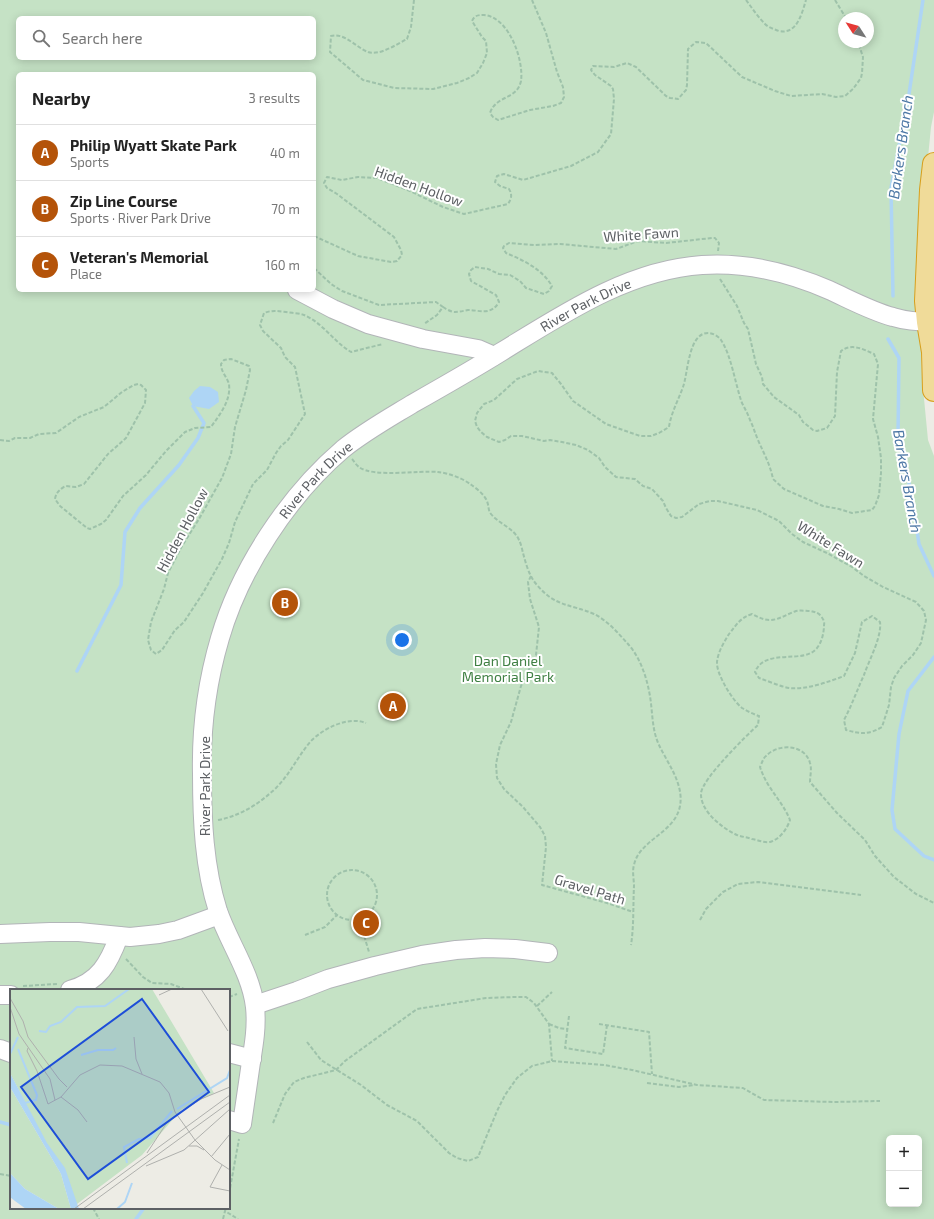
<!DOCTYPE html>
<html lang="en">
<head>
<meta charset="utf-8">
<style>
  body { margin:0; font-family:"Exo 2",sans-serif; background:#f6f6f6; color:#222 }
  .controls { position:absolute; right:12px; bottom:12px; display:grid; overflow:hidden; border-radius:6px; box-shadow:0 2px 10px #0003 }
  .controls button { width:36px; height:36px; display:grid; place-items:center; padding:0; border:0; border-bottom:1px solid #e0e0e0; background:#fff; color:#222; font:20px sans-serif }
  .compass { position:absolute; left:838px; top:12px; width:36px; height:36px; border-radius:50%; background:#fff; box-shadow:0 2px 10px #0003; rotate:306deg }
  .you { position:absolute; left:402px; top:640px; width:14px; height:14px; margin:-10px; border:3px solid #fff; border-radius:50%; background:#1a73e8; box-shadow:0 0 0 6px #1a73e833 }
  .badge { display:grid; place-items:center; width:26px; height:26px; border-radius:50%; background:#b45309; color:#fff; font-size:13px; font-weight:700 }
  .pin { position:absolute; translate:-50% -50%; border:2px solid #fff; box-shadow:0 1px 4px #0006 }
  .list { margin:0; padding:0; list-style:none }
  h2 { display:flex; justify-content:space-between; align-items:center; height:52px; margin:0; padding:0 16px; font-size:17px }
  h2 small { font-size:13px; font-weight:400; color:#767676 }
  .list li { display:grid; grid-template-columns:26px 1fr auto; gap:12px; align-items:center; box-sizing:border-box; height:56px; padding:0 16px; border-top:1px solid #e0e0e0 }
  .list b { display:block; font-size:15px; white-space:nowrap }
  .list p { margin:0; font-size:13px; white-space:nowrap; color:#767676 }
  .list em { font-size:13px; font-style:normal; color:#767676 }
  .icon { flex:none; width:22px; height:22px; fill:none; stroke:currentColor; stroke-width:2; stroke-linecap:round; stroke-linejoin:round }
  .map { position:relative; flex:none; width:934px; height:1219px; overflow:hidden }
  .search { position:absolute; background:#fff; box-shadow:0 2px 10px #0003; left:16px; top:16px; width:300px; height:44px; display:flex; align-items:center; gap:10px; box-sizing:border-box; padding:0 14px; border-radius:6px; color:#767676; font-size:15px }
  .panel { position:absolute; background:#fff; box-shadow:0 2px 10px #0003; left:16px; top:72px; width:300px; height:220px; border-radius:6px }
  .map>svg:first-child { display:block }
  .green { fill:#c5e2c5; fill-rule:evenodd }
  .water { fill:#aed5f5 }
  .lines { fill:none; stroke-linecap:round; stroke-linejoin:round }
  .stream { stroke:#aed5f5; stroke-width:3.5 }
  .minor-casing { stroke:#b2b5b8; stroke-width:20 }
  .highway-casing { stroke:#d79f1c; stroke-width:24 }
  .path { stroke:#9ec2aa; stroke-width:2; stroke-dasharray:4 2; stroke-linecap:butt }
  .minor { stroke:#fff; stroke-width:18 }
  .highway { stroke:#f0db99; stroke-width:22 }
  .labels { text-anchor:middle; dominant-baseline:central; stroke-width:4; stroke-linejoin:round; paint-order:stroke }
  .street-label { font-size:14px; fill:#5d6064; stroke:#fff }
  .park-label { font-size:14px; fill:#408044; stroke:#fff }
  .water-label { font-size:15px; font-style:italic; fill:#4c77a5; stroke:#fff }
  .inset-river { fill:none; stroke:#aed5f5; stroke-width:2 }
  .inset-road { fill:none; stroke:#afb0ad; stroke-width:1 }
  .view { fill:#1d4ed8; fill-opacity:0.15; stroke:#1d4ed8; stroke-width:2 }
  .inset-edge { fill:none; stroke:#5d6064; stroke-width:2 }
</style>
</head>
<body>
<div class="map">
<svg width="934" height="1219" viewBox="0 0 934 1219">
  <rect width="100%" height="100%" fill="#edece5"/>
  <path class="green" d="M0,0H934V112L931,127L923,208L919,277L922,378L928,440L934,456V1219H0ZM18,18H314V58H18ZM844,18H868V42H844ZM18,74H314V290H18ZM11,990H229V1208H11ZM889,1138H919V1204H889Z"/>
  <polygon class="water" points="200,386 210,387 218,392 219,402 209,409 193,406 189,398 194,391"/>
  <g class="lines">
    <g class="stream">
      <polyline points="893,296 891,188 909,94 923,0"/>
      <polyline points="888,339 899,358 898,436 912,496 919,544 934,576"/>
      <polyline points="934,657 908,691 899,734 892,810 895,829 924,856 934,860"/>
      <polyline points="77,671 121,585 125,532 140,508 179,465 198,438 204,423 193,406"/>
      <polyline points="0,1122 11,1125"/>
      <polyline points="136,1219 144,1208"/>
    </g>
    <g class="minor-casing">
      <g id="minor">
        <polyline points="297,290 333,309 368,324 423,339 478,349 494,356"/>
        <polyline points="0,934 50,932 79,932 130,937 159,934 178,930 219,915"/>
        <path d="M70,990C99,982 109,963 119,936"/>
        <polyline points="0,995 11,995"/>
        <polyline points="255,1005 297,991 328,979 375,966 422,955 456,950 485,948 515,949 548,953"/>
        <polyline points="0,1049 11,1053"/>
        <polyline points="229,1053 252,1059"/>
        <path id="s1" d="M229,1120L242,1124C245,1103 248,1083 251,1062C254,1044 257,1026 255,1007C251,973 229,943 218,911C204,867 202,820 202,774C201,729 207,682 220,638C240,569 288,496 343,449C364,432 389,418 412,404C442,387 472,370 501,352C563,314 628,270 702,265C746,262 790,273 829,290C851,300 871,311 893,317C906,321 920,322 934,322"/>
      </g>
    </g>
    <g class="highway-casing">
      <polyline id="highway" points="934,164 931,190 926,301 928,322 933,352 934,390"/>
    </g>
    <g class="path">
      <path d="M414,0L411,27L407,39C397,44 380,56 368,52C357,48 344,32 331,36L330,52L363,80L394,88L433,89L457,83L469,78L477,73L483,63L487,53L486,41L482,37L472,21C475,15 478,15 484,15C509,17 524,60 521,81C517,100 496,95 490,113L493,117L498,120L530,110L553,106L561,103L564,97L563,87L557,72L546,33L532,0"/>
      <path d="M746,0C752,8 758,17 765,24C769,28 774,29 779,31C797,35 802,13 806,0"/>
      <polyline points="835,0 846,18"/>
      <path d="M314,236L358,256L391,262L397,261L402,255L401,250L394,237L337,194L327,188L324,183L327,177L342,180L358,177L377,178L410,191L443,207L464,214L508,204C512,198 512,194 509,189L500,186L495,182L497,176L504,174L523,180L571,166L598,152L611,134L614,99L613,89L611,86L595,75L591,70L593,66L614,67L627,63L636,67L666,96L670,98L678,99L686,90L687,85L688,49L696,42L706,43L742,77L775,91L791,96L822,94L836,97L845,96L853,89L861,78L862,73L863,57L858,42"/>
      <polyline points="314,268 331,284 342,291 379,305 436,302 443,307 437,315 424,324"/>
      <path d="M720,279L737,306L744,323L748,329L756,364L762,377L763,384L774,397L799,415L803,422L813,430L817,431L827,428L835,416L837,372L841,351C852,343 863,349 874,354L878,364L873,419L878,437L881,458V473L879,495L875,506L872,510L852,513L839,509L823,506L784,489L773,479C770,464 764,454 758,440C755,433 753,426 750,420C748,414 745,409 742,403C735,384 732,357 721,340C718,336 713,333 708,333C688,333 688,374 683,387C678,401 671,413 669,427L659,433L651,436H640L606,424L573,401L561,384L552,373L538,371L517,379L494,400L484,404L477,413L475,421L477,427L481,432L487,437L499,442L505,440L511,436H522L544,441L550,440L562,442L576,445L588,450L599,458L605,467L616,477L635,479L643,486L652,489L663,501L666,508L671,516L676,518L682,517L699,504L710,501H718L757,510L779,521L792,534L803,542L827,553L852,567L864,576L883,587L916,602L924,611L926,620L921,643L913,655L902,666L894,678L891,687L889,705L882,727C868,735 861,734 846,730L844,720C852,705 857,690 864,675C869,660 882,637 880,622L872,616L862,622L855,653L844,676C828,682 806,690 789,688C779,686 768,681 759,678L755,672C765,647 804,665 817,648C822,642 824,632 824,625C825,621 822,617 819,614C816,612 814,612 811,611C806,611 801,610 796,611C787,614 779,620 770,620C763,620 758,617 752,614C740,618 737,624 729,634C724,642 718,652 717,662C716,674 733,701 742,708C747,711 753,714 759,716L758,725C746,736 703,778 701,793C700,811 722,828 737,835C742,837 747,837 752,839C758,840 764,843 770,842C780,839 787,829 790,820C782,800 767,789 760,767C762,763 763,758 766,756C778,743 805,744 810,763C812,769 810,776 810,782L837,813L865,840L875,856L894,877L916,894L934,903"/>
      <path d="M443,307C446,309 451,312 455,312C459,312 463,311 468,310C479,310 491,316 499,302L496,295L471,281L469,274L471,270L475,267L488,269L499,274L510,275L520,281L526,288L544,294L549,291L552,286C542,269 523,260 506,253L503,248L504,246L509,243L534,245L560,244L616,249L638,241L666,243L712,238H715L719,243L718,251"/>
      <path d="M0,440L9,441L15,438H30L39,434L56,433L79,417L104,407L122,392L134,385L138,384L141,385L146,390L145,403L126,438L108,454L84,484L76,487L65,486C60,490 56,492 55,499L60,506L87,528L90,529L101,524L106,520L123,496L146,475L166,451L185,432L195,428L211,427C220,414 231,401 229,384C227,377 221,372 221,364L224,360L231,359L249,366L250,370L246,390L235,427L231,454L222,478L199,519L182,546L168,573L164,589L151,622L148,640L151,650L156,654L162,650L175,630L184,622L203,593L222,559L229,543L235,522L253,484L267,470L276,453L281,446L288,440L305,414L295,367L285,357L281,348L263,331L260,325L264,313C271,310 278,311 286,312C292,313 299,313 304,315C323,323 334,342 351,352L383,344"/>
      <path d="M352,459C354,461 356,465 359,467C373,478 419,470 438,472C448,473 462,478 470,484C476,488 484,494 487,501C489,506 488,511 491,514C499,524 514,528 519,540C521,544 522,549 523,553C526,564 529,576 537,585C555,607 571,604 594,614C607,620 619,634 628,644C639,656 646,675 649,691C653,709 651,728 659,745C668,764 684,784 680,806C675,833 639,840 634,865C632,871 634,880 634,886C633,905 634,926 631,945"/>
      <polyline points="531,576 528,582 530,599 539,627 536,655 521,686 511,722 500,745 496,764 497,778 504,789 523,807 540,827 545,836 546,847 542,885 607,903 633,912"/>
      <path d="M218,820C240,816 259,804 276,788C290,774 298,756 311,741C324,728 348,716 366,723"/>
      <circle cx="352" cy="895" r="25"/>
      <polyline points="359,919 369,952"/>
      <polyline points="700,920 706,909 723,892 738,884 758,882 861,895"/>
      <polyline points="305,935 325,927 337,915"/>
      <polyline points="126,959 143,977 152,983 171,984 187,990"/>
      <polyline points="23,986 57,984"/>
      <polyline points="229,997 237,994"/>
      <polyline points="537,1006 552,992"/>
      <polyline points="569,1016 565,1048 603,1054 607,1025"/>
      <polyline points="549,1024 559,1028 567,1029"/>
      <polyline points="599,1024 649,1032 652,1074"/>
      <polyline points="307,1042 321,1060 361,1085 387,1105 417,1121 449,1153 457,1158 468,1161 478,1157 497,1111 505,1095 517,1078 532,1066 552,1061 604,1065 632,1070 697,1085 743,1088 764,1100 833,1102 880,1101"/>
      <polyline points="647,1083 679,1087 694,1085"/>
      <polyline points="273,1123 285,1094 294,1082 304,1078 336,1070 345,1061 417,1009 486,998 515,997 526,997 534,1003 549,1024 552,1061"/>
      <polyline points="0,1174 11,1176"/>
      <polyline points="229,1194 239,1139"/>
      <polyline points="93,1208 99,1219"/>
      <polyline points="226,1208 225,1211 238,1219"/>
      <polyline points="223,1219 225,1211"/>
    </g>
    <use href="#minor" class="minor"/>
    <use href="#highway" class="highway"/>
  </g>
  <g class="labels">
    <g class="street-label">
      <text transform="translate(419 186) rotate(20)">Hidden Hollow</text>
      <text transform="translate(641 234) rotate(-4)">White Fawn</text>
      <text stroke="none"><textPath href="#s1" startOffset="1022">River Park Drive</textPath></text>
      <text stroke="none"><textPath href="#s1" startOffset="698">River Park Drive</textPath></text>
      <text transform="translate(182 530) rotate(-62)">Hidden Hollow</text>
      <text transform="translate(831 544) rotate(32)">White Fawn</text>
      <text transform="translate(204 786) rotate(-90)">River Park Drive</text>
      <text transform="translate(590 889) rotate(17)">Gravel Path</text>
    </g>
    <g class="park-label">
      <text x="508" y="660">Dan Daniel<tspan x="508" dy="16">Memorial Park</tspan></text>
    </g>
    <g class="water-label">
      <text transform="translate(900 147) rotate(-82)">Barkers Branch</text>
      <text transform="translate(908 481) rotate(80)">Barkers Branch</text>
    </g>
  </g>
  <g transform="translate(10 989)">
    <rect width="220" height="220" fill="#edece5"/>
    <path d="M0,0H142L204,104L171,121L132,166L67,215L0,84ZM0,98L51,185L61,220H49L15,200L0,184Z" fill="#c5e2c5"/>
    <path d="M0,84L37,154L55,179L69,220H61L51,185L0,98ZM0,184L15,200L49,220H16L5,212L0,208Z" fill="#aed5f5"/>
    <path class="inset-river" d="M29,42L36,43L40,37L51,33L67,18L95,17L119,0M8,60L27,106L26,111L15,114M0,65L8,48M71,66L88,61H103L106,59M167,120L217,89L220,81M117,174L114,158L129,150L140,149L162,122M107,220L115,213L122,194"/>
    <path class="inset-road" d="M191,0L218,42M149,6L162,0M0,9L13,32L18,48L49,90L57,98M0,18L9,45L40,90L45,111M124,48L126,70L132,85M18,59L17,62L27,82L38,115L51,108L70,86L90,76L112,77L150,93L159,104L165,123L185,151L205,171L220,181M51,108L68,121L77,133M179,157H187L194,161M137,164L156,135L169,124L191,110L220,98M201,168L220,145M212,176L200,198L220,202M136,177L174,161L220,120M64,220L220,106M73,220L220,113"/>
    <path class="view" d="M132,10L199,103L78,190L11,98Z"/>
    <rect width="220" height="220" class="inset-edge"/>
  </g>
</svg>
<div class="controls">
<button>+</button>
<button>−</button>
</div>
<svg class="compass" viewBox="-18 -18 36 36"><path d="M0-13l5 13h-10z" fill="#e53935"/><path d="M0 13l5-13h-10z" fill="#767676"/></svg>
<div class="you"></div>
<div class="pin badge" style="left:393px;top:706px">A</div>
<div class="pin badge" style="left:285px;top:603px">B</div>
<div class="pin badge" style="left:366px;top:923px">C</div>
<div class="search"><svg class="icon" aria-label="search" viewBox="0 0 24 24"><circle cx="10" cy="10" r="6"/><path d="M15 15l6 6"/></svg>Search here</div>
<section class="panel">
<h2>Nearby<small>3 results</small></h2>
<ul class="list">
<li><span class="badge">A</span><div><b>Philip Wyatt Skate Park</b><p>Sports</p></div><em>40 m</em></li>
<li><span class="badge">B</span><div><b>Zip Line Course</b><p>Sports · River Park Drive</p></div><em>70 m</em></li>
<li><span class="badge">C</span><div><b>Veteran's Memorial</b><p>Place</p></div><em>160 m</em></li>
</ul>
</section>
</div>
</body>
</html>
